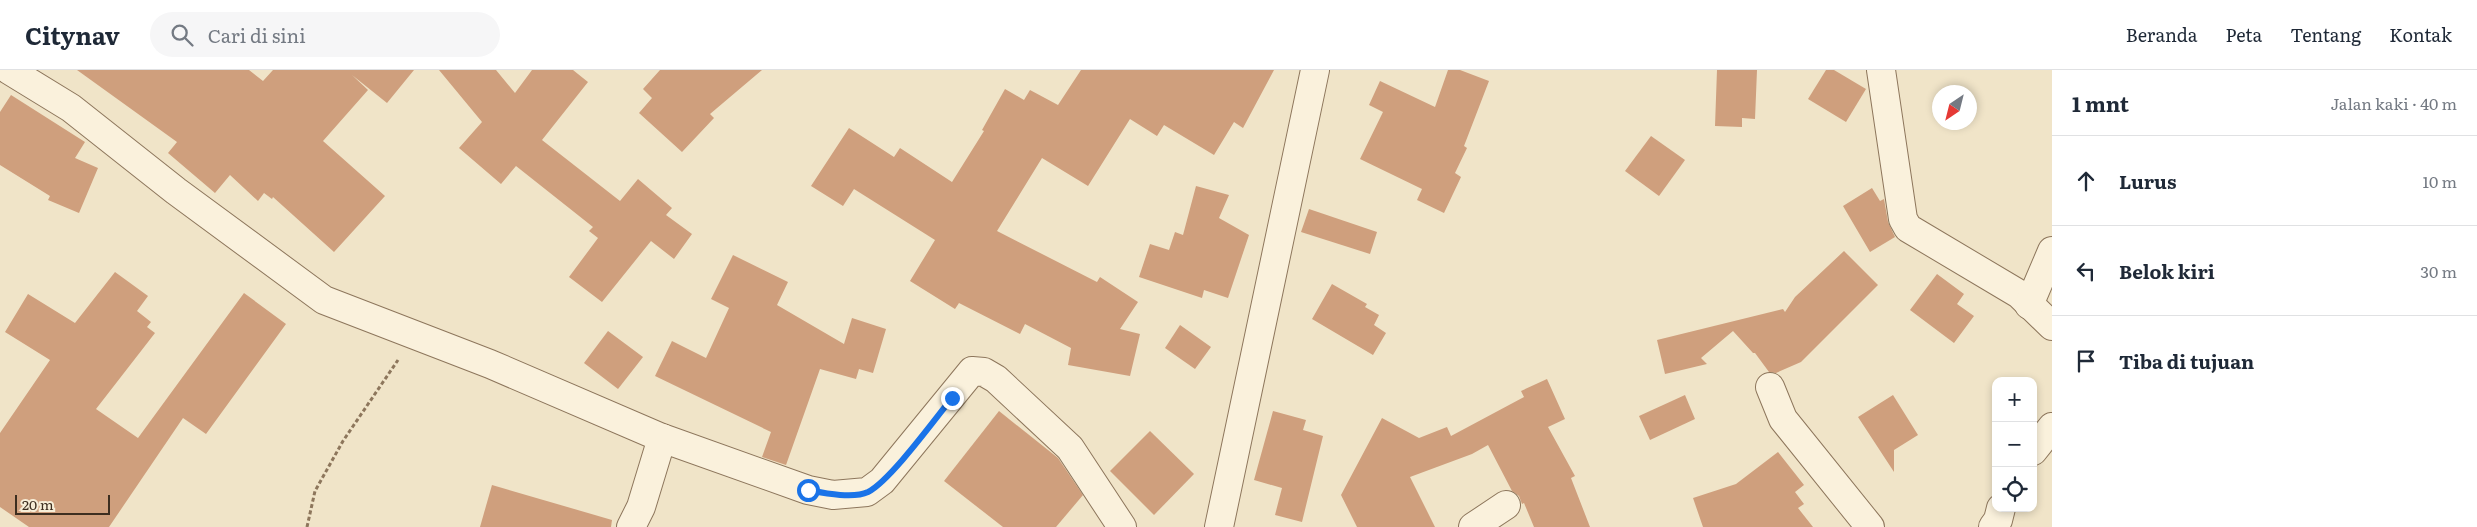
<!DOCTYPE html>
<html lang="id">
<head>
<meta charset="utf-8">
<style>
	:root { --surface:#fff; --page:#f6f6f7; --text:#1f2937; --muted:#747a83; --line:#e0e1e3 }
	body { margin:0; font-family:Literata,serif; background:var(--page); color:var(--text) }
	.controls { position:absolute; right:15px; bottom:15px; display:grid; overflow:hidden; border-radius:10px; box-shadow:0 2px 8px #0003 }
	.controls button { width:45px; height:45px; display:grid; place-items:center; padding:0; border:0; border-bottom:1px solid var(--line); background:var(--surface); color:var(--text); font:25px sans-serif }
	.compass { position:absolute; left:1932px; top:15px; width:45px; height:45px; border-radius:50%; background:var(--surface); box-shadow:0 2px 8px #0003; rotate:215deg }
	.scale { position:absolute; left:15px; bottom:12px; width:95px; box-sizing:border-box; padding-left:5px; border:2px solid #3d2e20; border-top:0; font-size:14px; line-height:18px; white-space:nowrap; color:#3d2e20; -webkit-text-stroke:4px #f7eed8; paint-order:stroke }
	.stop { position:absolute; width:15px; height:15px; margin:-11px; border:4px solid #1a73e8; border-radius:50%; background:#fff }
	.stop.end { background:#1a73e8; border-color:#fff; box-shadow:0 1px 5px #0008 }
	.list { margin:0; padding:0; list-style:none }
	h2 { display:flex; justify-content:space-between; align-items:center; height:65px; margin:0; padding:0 20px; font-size:21px }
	h2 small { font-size:16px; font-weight:400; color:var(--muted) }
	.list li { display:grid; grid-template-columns:32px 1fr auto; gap:15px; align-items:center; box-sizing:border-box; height:90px; padding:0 20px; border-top:1px solid var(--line) }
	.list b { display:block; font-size:19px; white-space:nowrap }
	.list em { font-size:16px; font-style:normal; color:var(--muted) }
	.icon { flex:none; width:28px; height:28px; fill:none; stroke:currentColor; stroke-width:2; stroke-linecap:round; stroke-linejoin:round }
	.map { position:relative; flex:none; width:2052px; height:457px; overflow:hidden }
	header { display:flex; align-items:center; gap:30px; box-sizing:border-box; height:70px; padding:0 25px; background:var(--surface); border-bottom:1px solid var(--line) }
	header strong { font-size:24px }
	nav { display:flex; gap:28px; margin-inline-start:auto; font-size:18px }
	.search { width:350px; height:45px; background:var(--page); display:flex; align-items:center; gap:12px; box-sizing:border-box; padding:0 18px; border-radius:28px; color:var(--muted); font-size:19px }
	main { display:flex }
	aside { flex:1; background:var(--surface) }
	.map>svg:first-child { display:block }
	.building { fill:#cf9f7d }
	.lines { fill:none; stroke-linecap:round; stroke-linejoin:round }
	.minor-casing { stroke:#8d765c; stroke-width:30 }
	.tertiary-casing { stroke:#8d765c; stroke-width:30 }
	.path { stroke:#8d765c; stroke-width:3; stroke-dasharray:4 2.5; stroke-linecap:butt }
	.minor { stroke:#faf1dc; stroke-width:28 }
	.tertiary { stroke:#faf1dc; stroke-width:28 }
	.route { stroke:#1a73e8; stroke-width:6 }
</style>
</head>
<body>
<header>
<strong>Citynav</strong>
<div class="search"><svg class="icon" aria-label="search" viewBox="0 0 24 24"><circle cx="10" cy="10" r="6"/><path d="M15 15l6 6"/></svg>Cari di sini</div>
<nav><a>Beranda</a><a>Peta</a><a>Tentang</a><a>Kontak</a></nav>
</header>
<main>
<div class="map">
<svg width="2052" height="457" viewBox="0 0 2052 457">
	<rect width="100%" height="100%" fill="#f0e4c8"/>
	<g class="building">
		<polygon points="77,0 249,0 263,11 273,0 414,0 387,33 352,5 368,20 323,71 385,126 334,182 273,127 272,129 264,123 258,131 230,105 215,123 168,83 177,72"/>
		<polygon points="439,0 496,0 515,23 532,0 573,0 588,12 542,70 620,131 638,109 672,138 666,145 692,164 674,189 651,171 602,232 569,207 598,168 589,161 593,157 516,96 501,114 459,78 482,52"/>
		<polygon points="660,0 762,0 710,44 714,48 682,82 639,43 652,28 643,19"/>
		<polygon points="1081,0 1274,0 1243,58 1234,52 1214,85 1164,55 1157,66 1130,49 1088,116 1042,88 997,161 1097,212 1100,207 1138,232 1120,259 1140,264 1130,306 1068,295 1071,278 1025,254 1020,264 959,233 955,239 910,211 935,170 854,119 843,136 811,116 849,58 894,87 900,78 952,112 984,61 982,60 1005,19 1024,30 1030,20 1058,35"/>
		<polygon points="1448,0 1460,0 1489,11 1464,76 1467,78 1455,103 1461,107 1444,143 1417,130 1422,119 1360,89 1383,42 1369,35 1380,11 1435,37"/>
		<polygon points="1717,0 1757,0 1755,49 1742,48 1742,57 1715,56"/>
		<polygon points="1826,0 1834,0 1866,19 1846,52 1808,29"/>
		<polygon points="11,25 85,72 75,88 98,98 79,143 48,130 50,126 0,95 0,42"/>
		<polygon points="1651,66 1685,90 1659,126 1625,101"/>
		<polygon points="1196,116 1229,125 1219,148 1249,165 1228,228 1204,220 1202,228 1139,207 1150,174 1169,180 1175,162 1183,165"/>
		<polygon points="1872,118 1880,131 1884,129 1888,152 1895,167 1870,182 1843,136"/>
		<polygon points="1309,139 1377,162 1370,184 1301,162"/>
		<polygon points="1844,181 1878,215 1801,292 1776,303 1769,302 1755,283 1753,283 1733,261 1701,288 1707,294 1665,304 1657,270 1783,239 1785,242 1795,227"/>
		<polygon points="733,185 788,212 777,235 844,274 852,248 886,259 873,303 859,299 856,309 820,299 786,395 762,387 771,362 655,306 672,271 706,288 729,238 711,229"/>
		<polygon points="115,202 148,226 137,241 151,252 147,257 155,263 96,339 138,368 244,223 286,254 206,364 183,348 109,457 29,457 0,437 0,363 50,290 5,262 28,224 75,253"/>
		<polygon points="1937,204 1964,224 1957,234 1974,246 1954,273 1910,240"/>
		<polygon points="1332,214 1367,234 1365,237 1379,245 1374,255 1386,263 1373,285 1312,249"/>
		<polygon points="1180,255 1211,277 1195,299 1165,278"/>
		<polygon points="608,261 643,287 618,319 584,293"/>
		<polygon points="1547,309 1565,349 1548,357 1575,406 1571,408 1590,457 1534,457 1524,433 1522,434 1519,426 1512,421 1488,375 1472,384 1410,407 1435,457 1357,457 1341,425 1382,348 1419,368 1447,357 1451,366 1524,327 1521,321"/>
		<polygon points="1685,325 1695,349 1650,370 1639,346"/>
		<polygon points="1893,325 1918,365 1894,380 1894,402 1858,347"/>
		<polygon points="999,341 1058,388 1083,425 1056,457 1003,457 944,411"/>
		<polygon points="1273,341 1306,350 1303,360 1323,366 1302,452 1275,445 1282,418 1254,410"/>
		<polygon points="1150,361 1194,404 1154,445 1110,401"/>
		<polygon points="1778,382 1804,415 1795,422 1804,434 1798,438 1813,457 1703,457 1693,428 1736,414"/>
		<polygon points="492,415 612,450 611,457 480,457"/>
	</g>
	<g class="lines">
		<defs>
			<g id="minor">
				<polyline points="9,0 71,38 176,121 324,230 490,294 662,368 808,420 833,425 867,422 882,411 972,301 984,302 996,309 1070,378 1122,457"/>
				<polyline points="1881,0 1903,149 1908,158 2019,224 2052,256"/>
				<polyline points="2029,235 2052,181"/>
				<polyline points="1770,317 1783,349 1870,457"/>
				<polyline points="2033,381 2052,357"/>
				<polyline points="631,457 641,437 662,368"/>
				<polyline points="1473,457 1506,435"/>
				<polyline points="1993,457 1998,450 2001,438"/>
			</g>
			<polyline id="tertiary" points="1219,457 1315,0"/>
		</defs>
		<use href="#minor" class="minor-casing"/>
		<use href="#tertiary" class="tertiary-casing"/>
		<polyline class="path" points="307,457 315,421 343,371 398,290"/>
		<use href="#minor" class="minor"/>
		<use href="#tertiary" class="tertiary"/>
	</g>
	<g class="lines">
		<path class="route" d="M808,420C824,423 853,429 868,422C890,411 935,349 952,328"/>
	</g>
</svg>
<div class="controls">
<button>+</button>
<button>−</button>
<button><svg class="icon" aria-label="locate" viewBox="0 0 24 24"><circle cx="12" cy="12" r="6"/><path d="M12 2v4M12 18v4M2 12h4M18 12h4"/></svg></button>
</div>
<svg class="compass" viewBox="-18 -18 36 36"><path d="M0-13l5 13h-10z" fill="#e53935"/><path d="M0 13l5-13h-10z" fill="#747a83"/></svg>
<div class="scale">20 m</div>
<div class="stop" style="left:808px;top:420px"></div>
<div class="stop end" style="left:952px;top:328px"></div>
</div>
<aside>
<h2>1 mnt<small>Jalan kaki · 40 m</small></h2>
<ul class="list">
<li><svg class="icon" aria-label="ahead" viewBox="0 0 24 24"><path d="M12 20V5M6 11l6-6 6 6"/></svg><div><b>Lurus</b></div><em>10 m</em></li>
<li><svg class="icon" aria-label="left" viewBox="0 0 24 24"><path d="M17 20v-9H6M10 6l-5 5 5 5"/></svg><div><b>Belok kiri</b></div><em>30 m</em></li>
<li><svg class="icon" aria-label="arrive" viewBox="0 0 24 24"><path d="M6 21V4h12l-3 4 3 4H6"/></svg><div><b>Tiba di tujuan</b></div></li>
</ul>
</aside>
</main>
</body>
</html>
